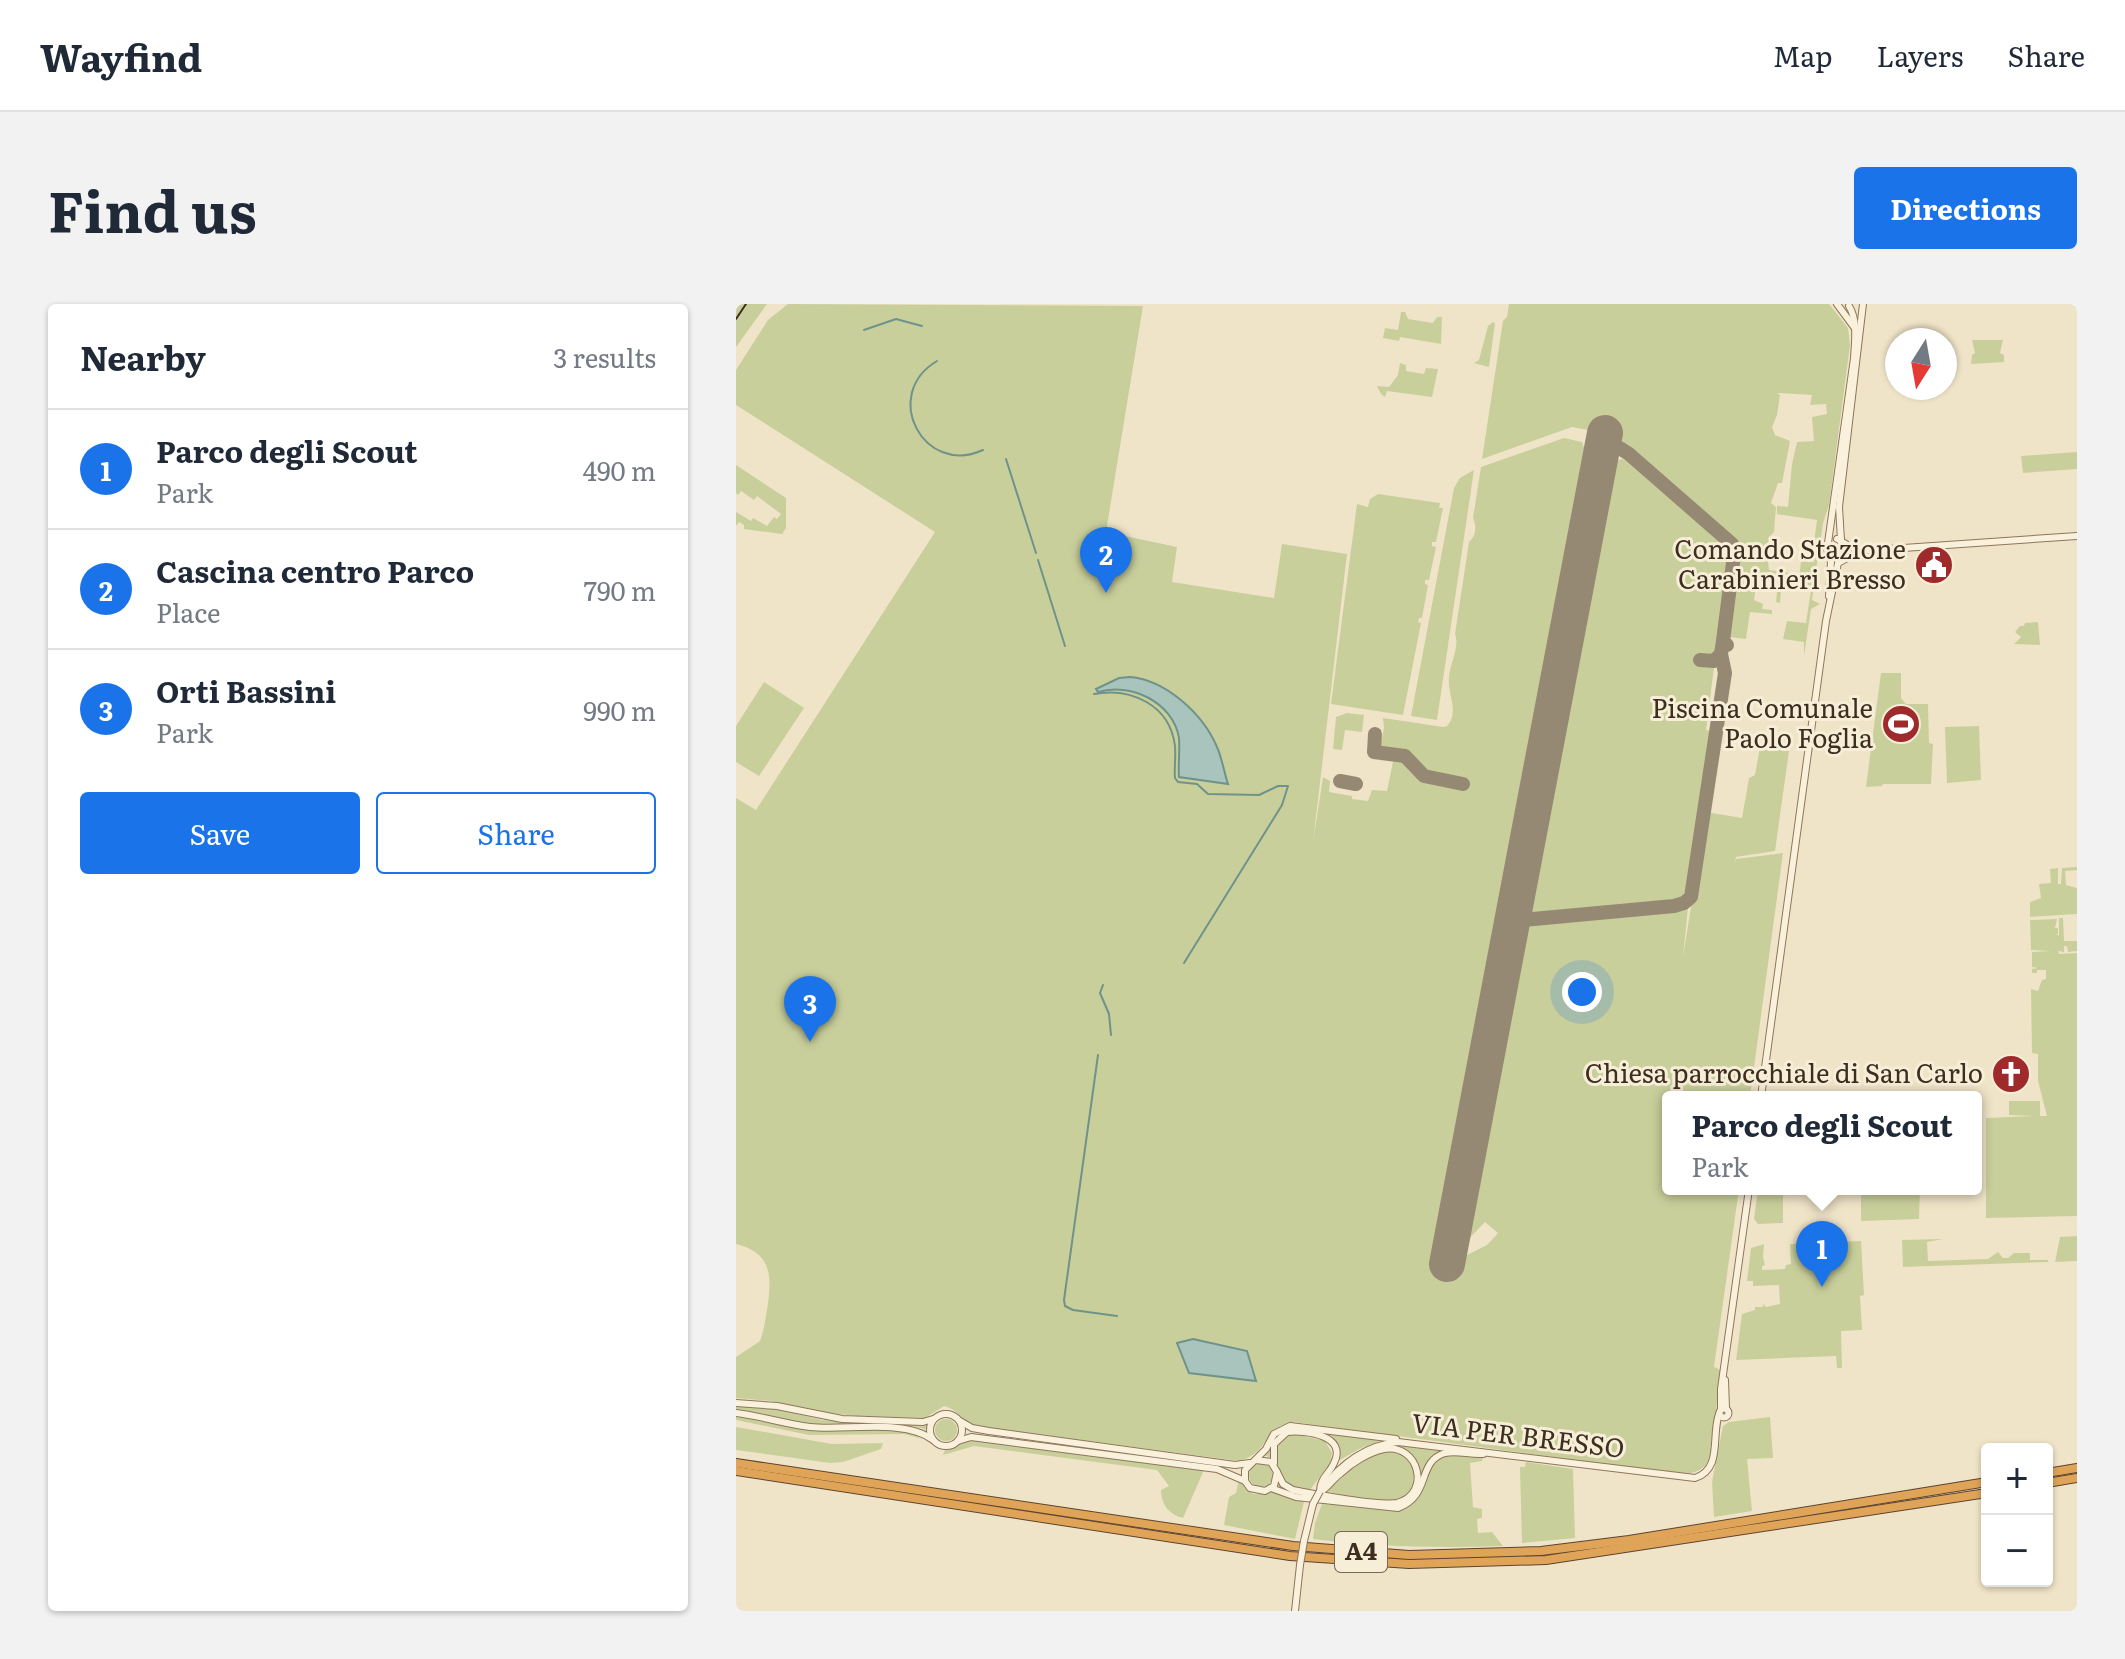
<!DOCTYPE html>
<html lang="en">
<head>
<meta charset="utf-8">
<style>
	:root { --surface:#fff; --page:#f2f2f3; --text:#1f2937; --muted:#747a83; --line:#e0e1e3; --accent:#1a73e8 }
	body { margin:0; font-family:Literata,serif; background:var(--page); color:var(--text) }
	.controls { position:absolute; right:24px; bottom:24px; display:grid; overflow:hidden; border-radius:8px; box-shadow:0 2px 6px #0004 }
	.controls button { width:72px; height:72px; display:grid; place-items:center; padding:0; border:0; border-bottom:2px solid var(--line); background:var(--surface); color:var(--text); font:40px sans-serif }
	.compass { position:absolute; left:1149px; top:24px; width:72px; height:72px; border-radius:50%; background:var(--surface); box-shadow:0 2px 6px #0004; rotate:191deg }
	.you { position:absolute; left:846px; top:688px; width:28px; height:28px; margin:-20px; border:6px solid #fff; border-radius:50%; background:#1a73e8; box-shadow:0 0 0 12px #1a73e833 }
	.badge { display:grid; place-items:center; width:52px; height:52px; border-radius:50%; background:var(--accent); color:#fff; font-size:26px; font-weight:700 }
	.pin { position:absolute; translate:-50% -66px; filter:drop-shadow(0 2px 4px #0008) }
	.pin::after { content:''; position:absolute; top:42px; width:28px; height:24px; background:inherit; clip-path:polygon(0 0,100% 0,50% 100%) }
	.popup { position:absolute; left:926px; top:787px; width:320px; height:104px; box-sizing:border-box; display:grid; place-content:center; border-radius:8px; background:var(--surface); filter:drop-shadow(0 2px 6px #0005); font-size:26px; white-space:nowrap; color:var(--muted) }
	.popup b { font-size:30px; color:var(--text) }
	.popup::after { content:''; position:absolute; left:50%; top:100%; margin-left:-16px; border:16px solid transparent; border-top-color:var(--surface) }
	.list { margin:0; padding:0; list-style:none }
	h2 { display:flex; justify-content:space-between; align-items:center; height:104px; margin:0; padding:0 32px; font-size:34px }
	h2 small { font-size:26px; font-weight:400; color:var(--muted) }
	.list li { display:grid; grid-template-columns:52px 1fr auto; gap:24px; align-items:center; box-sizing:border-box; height:120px; padding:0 32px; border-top:2px solid var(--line) }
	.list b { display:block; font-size:30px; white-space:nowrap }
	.list p { margin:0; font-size:26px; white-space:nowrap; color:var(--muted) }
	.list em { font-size:26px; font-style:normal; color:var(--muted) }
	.actions { display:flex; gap:16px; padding:24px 32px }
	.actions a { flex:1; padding:18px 0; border:2px solid var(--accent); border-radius:8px; text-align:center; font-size:28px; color:var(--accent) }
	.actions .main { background:var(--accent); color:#fff }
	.map { position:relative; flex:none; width:1341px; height:1307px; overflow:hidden; border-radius:8px }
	header { display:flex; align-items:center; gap:48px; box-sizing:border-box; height:112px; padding:0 40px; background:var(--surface); border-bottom:2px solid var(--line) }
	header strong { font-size:38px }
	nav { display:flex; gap:44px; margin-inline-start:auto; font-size:28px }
	.intro { display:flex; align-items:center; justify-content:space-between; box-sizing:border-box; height:192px; padding:0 48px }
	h1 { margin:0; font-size:56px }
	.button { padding:20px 36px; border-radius:8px; background:var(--accent); color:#fff; font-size:28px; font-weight:700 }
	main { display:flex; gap:48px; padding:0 48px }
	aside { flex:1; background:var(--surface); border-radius:8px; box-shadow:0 2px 6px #0004 }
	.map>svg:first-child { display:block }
	.green { fill:#c9cf9b }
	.water { fill:#a9c4bc; stroke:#6f938a; stroke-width:2 }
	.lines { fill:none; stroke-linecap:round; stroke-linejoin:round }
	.stream { stroke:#6f938a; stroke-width:2 }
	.taxiway { stroke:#968974; stroke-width:14 }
	.runway { stroke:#968974; stroke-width:36 }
	.minor-casing { stroke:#8d765c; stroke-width:8 }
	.highway-casing { stroke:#5b4430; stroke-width:10 }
	.minor { stroke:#faf1dc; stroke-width:6 }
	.highway { stroke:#e0a458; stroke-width:8 }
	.tram { stroke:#3d2e20; stroke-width:2 }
	.minor-bridge-casing { stroke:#8d765c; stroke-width:8; stroke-linecap:butt }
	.minor-bridge { stroke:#faf1dc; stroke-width:6 }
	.labels { text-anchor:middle; stroke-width:6; stroke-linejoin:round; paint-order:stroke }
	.shield { fill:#f7eed8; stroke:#756857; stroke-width:2 }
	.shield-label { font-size:24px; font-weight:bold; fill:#3d2e20 }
	.poi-label { font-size:26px; fill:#3d2e20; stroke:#f7eed8; text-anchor:end }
	.street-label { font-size:26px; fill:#3d2e20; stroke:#f7eed8 }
</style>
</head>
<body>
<header>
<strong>Wayfind</strong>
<nav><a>Map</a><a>Layers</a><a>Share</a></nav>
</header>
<div class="intro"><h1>Find us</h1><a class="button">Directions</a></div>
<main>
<aside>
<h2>Nearby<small>3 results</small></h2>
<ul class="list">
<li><span class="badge">1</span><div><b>Parco degli Scout</b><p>Park</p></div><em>490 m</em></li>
<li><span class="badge">2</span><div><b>Cascina centro Parco</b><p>Place</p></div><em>790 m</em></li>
<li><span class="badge">3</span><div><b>Orti Bassini</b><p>Park</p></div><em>990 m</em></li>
</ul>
<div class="actions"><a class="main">Save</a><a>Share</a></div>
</aside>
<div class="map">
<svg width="1341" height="1307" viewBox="0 0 1341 1307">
	<rect width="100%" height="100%" fill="#f0e4c8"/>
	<g class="green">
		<polygon points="0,0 31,0 0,43"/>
		<path d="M52,0L407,2L370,228L441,243L436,278L538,294L546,240L611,250L577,538L587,473L594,477L593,488L616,492V495L632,497L636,486L651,487L659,448L644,445L648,424L647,414L707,423L711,422C724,407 711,391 713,373C714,359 724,343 719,330L733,238C740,232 741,223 737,214L745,163L828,134L846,138L852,155L700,958L723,963L725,954L751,941L762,929L749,918L728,940L788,620L952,604L947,653L970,508L1006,514L1013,474L1019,471L1024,443L1053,447L1039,547L1000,553L998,559L1000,555L1047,549L1014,793H932V885H1003L978,1063L985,1066L974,1155C966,1167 960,1169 945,1170L558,1118C527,1122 534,1149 503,1157L240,1122C226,1118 222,1105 208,1102L189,1114L122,1112L83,1108L35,1097L0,1094V1053L24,1037C28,1027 29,1016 31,1006C36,974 37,949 0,940V494L20,506L199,228L0,101V66L32,16Z"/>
		<polygon points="773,0 1093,0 1112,24 1114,41 1093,201 1087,219 1084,241 1078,238 1081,216 1041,210 1041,202 1052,203 1056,160 1061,138 1078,137 1076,113 1091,110 1090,100 1074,101 1076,91 1041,89 1044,91 1041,111 1036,123 1039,131 1054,137 1046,179 1042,179 1035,199 1040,203 1038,228 1032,234 1033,241 1029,248 1031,249 1033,266 1056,269 1054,281 1045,286 1044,299 1040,298 1042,280 1021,275 1018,296 1027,300 1026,305 1036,306 1036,310 1014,308 1010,335 993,333 1004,249 1002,239 879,131 836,123 746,155 767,17 771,13"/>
		<polygon points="665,8 669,8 672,15 697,19 701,13 706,13 705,40 664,33 663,37 647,34 649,24 662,26"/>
		<polygon points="757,18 759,19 753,63 738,59 743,56 752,22"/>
		<polygon points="1236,36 1267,36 1264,49 1268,51 1268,58 1235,60 1236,51 1239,49"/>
		<polygon points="664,59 670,61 670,67 688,70 690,64 702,65 696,93 651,87 649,93 645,90 641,82 653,83 662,71"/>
		<polygon points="1341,148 1341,165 1287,169 1285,152"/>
		<path d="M886,155L894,158L986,237L993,247L970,426L976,427L952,592C936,606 842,609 816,612L815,609L790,611L875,163L879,157Z"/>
		<polygon points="0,161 50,194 50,224 46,230 8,225 8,221 3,218 0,222 0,208 15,217 17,214 31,222 38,213 41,215 45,210 21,192 18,196 5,187 2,191 0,189"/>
		<polygon points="738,166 701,416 675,412 718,184 724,174"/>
		<polygon points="642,190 704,199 703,204 707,204 700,238 696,238 696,242 700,243 693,276 689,276 689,280 692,281 686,314 683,314 682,318 685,319 667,411 595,400 621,200 632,203 634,195"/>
		<polygon points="1080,246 1083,246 1076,296 1084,300 1075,305 1068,352 1068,338 1047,335 1051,317 1070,319 1075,286 1062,284 1065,257 1078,258"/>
		<polygon points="1302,318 1304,341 1278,340 1285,333 1279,328 1284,322 1288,322 1289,319"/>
		<polygon points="1145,369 1165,369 1165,394 1170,400 1192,400 1193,439 1197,440 1195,480 1147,480 1146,482 1130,483"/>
		<polygon points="28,378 68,404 23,472 0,458 0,422"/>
		<polygon points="611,409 628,411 626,428 609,426 606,446 597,445 600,413"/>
		<polygon points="1243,422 1245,476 1211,479 1209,423"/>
		<polygon points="1341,563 1341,566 1329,567 1330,581 1341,584 1341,610 1294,613 1294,598 1305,594 1303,580 1315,579 1314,565 1322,564 1322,580 1325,580 1326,564"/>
		<polygon points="1323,614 1327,614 1328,637 1341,637 1341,647 1332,648 1331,642 1328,642 1328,648 1322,647 1323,650 1341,649 1341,912 1250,914 1250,814 1298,812 1273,811 1273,797 1304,797 1304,812 1311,812 1302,777 1302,750 1296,749 1295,685 1302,687 1306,676 1310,675 1310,666 1301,666 1301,669 1296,669 1296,665 1302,664 1296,663 1296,648 1315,647 1295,646 1294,616 1321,615 1319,624 1322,624 1322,630 1319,631 1323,631"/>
		<polygon points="1022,885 1047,885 1047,919 1022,920 1018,915"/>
		<polygon points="1125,885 1184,885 1183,915 1125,917"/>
		<polygon points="1341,932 1341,957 1319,958 1324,933"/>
		<polygon points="1207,935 1191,938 1192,957 1252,955 1262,948 1267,954 1272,954 1278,949 1294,949 1294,956 1312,956 1312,958 1167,963 1166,936"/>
		<polygon points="1125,937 1128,991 1124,992 1126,1026 1105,1027 1106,1064 1101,1064 1100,1052 1000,1056 1006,1010 1019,1006 1019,1003 1027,1003 1027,1000 1030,1003 1044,1000 1043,981 1017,982 1017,977 1011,977 1015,944 1028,940 1027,953 1029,961 1026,962 1026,966 1049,965 1050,961 1055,960 1054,940"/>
		<path d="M0,1102L36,1104L86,1116L192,1121L191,1126C160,1115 124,1124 92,1122C61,1120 31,1111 0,1105Z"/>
		<polygon points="0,1111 84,1127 152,1126 184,1130 183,1134 168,1130 73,1131 0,1116"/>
		<polygon points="1034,1113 1037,1154 1011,1155 1016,1207 978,1213 976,1178 987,1122 993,1118"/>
		<circle cx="210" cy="1126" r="11"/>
		<polygon points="0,1123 96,1140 147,1139 145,1145 107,1158 94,1159 0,1146"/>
		<path d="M551,1124H570L649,1135L625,1144L602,1157L604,1148L597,1133C574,1120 535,1119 535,1154L528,1151L540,1131Z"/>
		<path d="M560,1130L589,1137L596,1149L594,1159L574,1186C567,1185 560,1186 554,1182C540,1174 536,1149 543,1137L552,1131Z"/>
		<path d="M235,1136L455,1164L468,1166L447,1214C433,1211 425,1200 425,1186L433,1182L421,1166L238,1142L207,1151L209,1146Z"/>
		<path d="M664,1141L712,1147C674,1161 697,1201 651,1203L559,1191L540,1184L543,1178L552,1186L560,1189L654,1202C693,1195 691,1163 664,1141Z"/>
		<path d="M658,1147C670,1153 681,1159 679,1174C674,1213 615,1191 592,1188C608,1166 630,1148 658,1147Z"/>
		<path d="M724,1150L747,1153L746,1157L734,1159L737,1203L746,1205V1214L741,1215L742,1229L756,1228L767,1242C703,1244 640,1243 577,1235L579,1219L586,1200L664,1206C701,1189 679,1153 724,1150Z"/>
		<polygon points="790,1158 837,1165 839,1234 786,1239 784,1163 789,1163"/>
		<circle cx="525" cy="1171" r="12"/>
		<polygon points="503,1175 517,1190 540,1188 568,1198 559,1235 488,1221 493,1193 500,1189"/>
	</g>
	<g class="water">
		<path d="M394,373C430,376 467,410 481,443C486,454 488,468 492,480L443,473C442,461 444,447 443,434C437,398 394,378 362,388L360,385L383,374Z"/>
		<polygon points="457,1035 511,1047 520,1077 453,1069 441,1039"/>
	</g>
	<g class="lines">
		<g class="stream">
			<polyline points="128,26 160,15 186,22"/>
			<path d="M201,57C144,91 188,173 247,146"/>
			<polyline points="270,155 300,249"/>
			<polyline points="302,256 329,342"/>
			<path d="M358,390C395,383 434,401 439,442C440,453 438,464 439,474L442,478L461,480L472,490L523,491L542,482H552L546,501L448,659"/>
			<polyline points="367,681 364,689 373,710 375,731"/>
			<polyline points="362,751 328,996 329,1002 337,1006 381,1012"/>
		</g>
		<g class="taxiway">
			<polyline points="867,139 882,143 893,150 996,240 998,251 987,337 991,341"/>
			<polyline points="964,356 978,357 985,350"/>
			<polyline points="639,430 638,448 669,452 688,472 727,480"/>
			<polyline points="604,477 620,480"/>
			<polyline points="776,617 938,602 948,599 955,593 989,369 985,350 987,337"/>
		</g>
		<polyline class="runway" points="711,960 869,129"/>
		<defs>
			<g id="minor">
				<polyline points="1101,0 1118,23"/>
				<polyline points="1101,235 1110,240 1112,246 1110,252"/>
				<polyline points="1105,236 1103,203 1127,0"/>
				<path d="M1093,292L1095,257L1091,246L1118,54C1119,36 1122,17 1113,2"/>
				<polyline points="1025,793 1090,317 1102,259 1124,247 1341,232"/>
				<polyline points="989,1076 990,1104"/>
				<polyline points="0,1099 41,1102 106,1115 187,1118 197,1115"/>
				<circle cx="988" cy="1109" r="4.5"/>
				<polyline points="985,1105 985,1085 1013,885"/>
				<path d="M0,1109C25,1112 49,1120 74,1123C109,1127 169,1114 197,1136"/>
				<circle cx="210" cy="1126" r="16"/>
				<polyline points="224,1117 236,1124 253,1127 499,1161 514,1159"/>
				<polyline points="222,1137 235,1133 481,1165 509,1177"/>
				<polyline points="520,1156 535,1158 541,1168 538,1182 529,1187 514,1184 509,1177 509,1166 530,1145 538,1130 554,1122 660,1135"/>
				<path d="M538,1159V1140L551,1128C569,1126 612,1131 598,1159C594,1169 584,1174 584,1187"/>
				<path d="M541,1168L547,1180L557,1186C576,1190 645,1202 661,1199C696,1190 683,1139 648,1145C633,1148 616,1159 605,1169C598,1174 594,1181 587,1186"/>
				<path d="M535,1184L560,1193L662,1204C696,1191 680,1158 709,1149C721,1146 734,1151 747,1150"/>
				<path d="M584,1187C604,1161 629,1141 662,1138L959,1174C987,1165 975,1131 983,1110"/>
				<polyline points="568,1237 577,1200"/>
				<polyline points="559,1307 564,1261"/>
			</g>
			<g id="highway">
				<polyline points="0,1159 557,1242 673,1251 805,1247 893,1236 1251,1178"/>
				<polyline points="0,1167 554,1252 673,1260 810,1256 1251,1189"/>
				<polyline points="1311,1169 1341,1164"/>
				<polyline points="1311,1179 1341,1174"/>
			</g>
		</defs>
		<use href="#minor" class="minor-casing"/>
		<use href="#highway" class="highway-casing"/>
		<use href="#minor" class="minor"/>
		<use href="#highway" class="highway"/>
		<polyline class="tram" points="0,15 10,0"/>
		<defs>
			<g id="minor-bridge">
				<polyline points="577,1200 584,1187"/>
				<polyline points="564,1261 568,1237"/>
			</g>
		</defs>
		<use href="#minor-bridge" class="minor-bridge-casing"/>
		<use href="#minor-bridge" class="minor-bridge"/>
	</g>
	<defs>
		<symbol id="civic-disc" viewBox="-11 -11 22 22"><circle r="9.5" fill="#9e2a2b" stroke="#f7eed8"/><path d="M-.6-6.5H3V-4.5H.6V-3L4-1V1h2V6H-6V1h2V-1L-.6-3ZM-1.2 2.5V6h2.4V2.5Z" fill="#fff"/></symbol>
		<symbol id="stadium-disc" viewBox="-11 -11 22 22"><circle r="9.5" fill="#9e2a2b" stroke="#f7eed8"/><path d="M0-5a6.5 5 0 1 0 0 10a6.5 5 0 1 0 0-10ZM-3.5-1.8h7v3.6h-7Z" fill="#fff"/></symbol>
		<symbol id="church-disc" viewBox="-11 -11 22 22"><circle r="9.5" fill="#9e2a2b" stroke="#f7eed8"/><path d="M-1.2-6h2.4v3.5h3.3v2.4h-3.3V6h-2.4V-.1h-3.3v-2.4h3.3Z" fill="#fff"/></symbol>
	</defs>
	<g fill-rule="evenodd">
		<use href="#civic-disc" x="1176" y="239" width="44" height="44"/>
		<use href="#stadium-disc" x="1143" y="398" width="44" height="44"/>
		<use href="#church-disc" x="1253" y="748" width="44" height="44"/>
	</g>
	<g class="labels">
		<rect class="shield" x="599" y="1228" width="52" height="40" rx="6"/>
		<g class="shield-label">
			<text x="625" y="1256">A4</text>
		</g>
		<g class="poi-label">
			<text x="1170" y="255">Comando Stazione<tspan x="1170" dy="30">Carabinieri Bresso</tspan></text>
			<text x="1137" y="414">Piscina Comunale<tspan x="1137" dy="30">Paolo Foglia</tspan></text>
			<text x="1247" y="779">Chiesa parrocchiale di San Carlo</text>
		</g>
		<g class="street-label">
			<text transform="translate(782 1132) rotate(7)" y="9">VIA PER BRESSO</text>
		</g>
	</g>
</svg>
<div class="controls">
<button>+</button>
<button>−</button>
</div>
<svg class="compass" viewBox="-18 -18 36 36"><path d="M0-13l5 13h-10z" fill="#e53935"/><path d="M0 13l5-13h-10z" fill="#747a83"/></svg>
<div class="you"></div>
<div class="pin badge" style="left:1086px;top:983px">1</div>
<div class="popup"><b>Parco degli Scout</b>Park</div>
<div class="pin badge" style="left:370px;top:289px">2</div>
<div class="pin badge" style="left:74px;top:738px">3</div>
</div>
</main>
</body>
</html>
